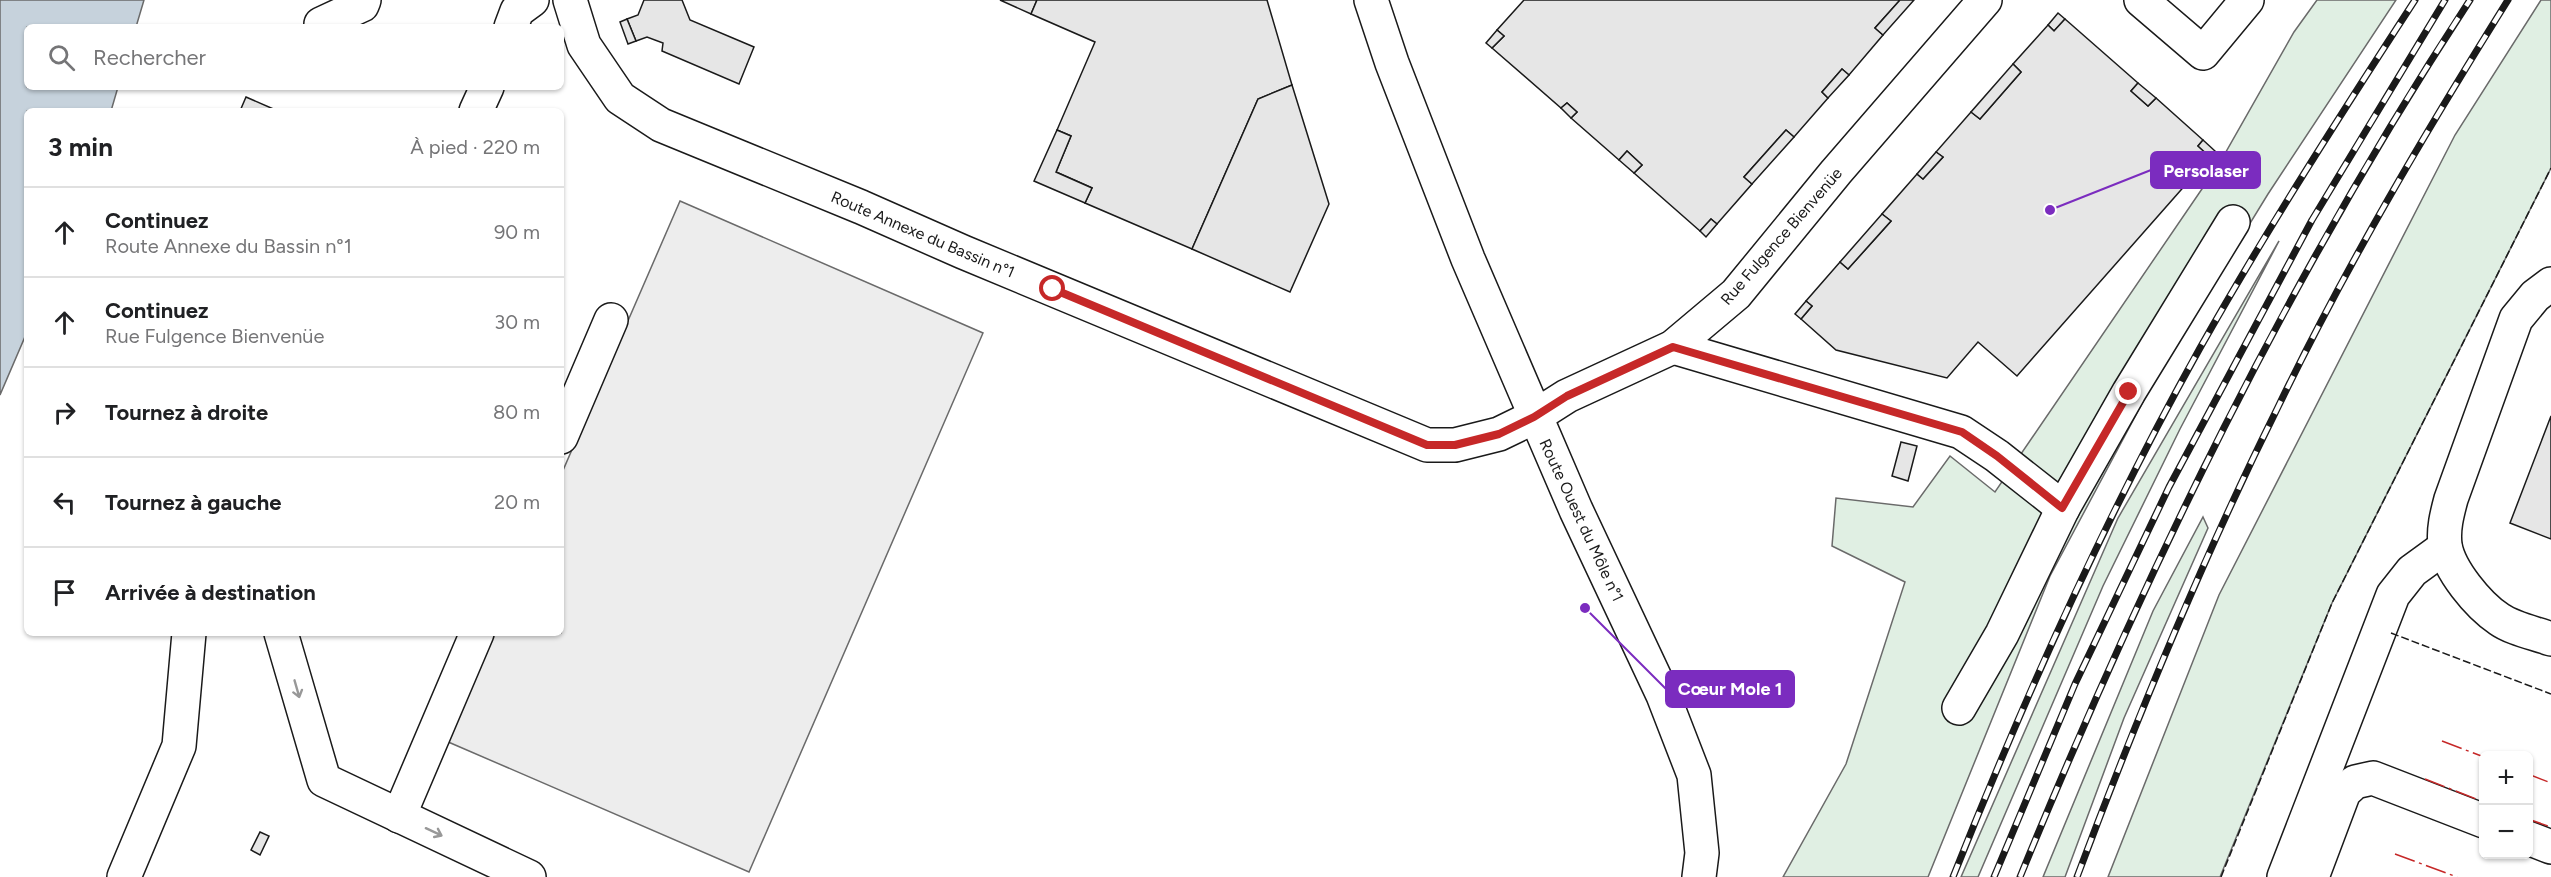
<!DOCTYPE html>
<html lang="fr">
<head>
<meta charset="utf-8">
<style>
	:root { --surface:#fff; --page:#f2f2f2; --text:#202124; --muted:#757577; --line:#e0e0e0 }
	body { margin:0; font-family:Figtree,sans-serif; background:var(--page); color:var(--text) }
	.controls { position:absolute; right:18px; bottom:18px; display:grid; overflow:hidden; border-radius:9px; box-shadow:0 2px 4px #0004 }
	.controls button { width:54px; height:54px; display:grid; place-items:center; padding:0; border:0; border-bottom:2px solid var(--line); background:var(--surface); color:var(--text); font:30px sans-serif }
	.stop { position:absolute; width:18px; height:18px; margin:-14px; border:4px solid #c62828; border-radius:50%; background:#fff }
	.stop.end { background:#c62828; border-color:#fff; box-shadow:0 2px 6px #0008 }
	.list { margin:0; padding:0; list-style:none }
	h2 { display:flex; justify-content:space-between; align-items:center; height:78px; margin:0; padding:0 24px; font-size:26px }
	h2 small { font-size:20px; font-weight:400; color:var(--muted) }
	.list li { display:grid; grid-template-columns:39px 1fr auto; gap:18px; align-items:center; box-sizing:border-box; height:90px; padding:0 24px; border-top:2px solid var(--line) }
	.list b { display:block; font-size:22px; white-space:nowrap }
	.list p { margin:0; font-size:20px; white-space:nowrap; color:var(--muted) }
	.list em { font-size:20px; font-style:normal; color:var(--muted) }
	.icon { flex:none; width:33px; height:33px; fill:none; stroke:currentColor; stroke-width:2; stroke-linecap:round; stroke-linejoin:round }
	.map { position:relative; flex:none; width:2551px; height:877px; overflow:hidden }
	.search { position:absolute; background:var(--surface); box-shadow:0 2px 4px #0004; left:24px; top:24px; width:540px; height:66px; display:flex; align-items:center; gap:15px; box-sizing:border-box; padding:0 21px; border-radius:9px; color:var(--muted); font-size:22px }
	.panel { position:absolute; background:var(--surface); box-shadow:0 2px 4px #0004; left:24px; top:108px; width:540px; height:528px; border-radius:9px }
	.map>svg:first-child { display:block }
	.green { fill:#e0efe3; stroke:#6a6a6a; stroke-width:1.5 }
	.parking { fill:#ededed; stroke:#6a6a6a; stroke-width:1.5 }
	.water { fill:#c6d2dc; stroke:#6a6a6a; stroke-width:1.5 }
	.building { fill:#e6e6e6; stroke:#1a1a1a; stroke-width:1.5 }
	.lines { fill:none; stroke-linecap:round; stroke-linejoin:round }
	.minor-casing { stroke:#1a1a1a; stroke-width:36 }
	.minor { stroke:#fff; stroke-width:33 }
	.rail-casing { stroke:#1a1a1a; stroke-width:7 }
	.rail { stroke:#fff; stroke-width:4.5; stroke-dasharray:14; stroke-linecap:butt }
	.fence { stroke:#1a1a1a; stroke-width:1.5; stroke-dasharray:8 3; stroke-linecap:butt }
	.power { stroke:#c62828; stroke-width:1.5; stroke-dasharray:21 4.5 3 4.5; stroke-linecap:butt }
	.oneway { stroke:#989898 }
	.route { stroke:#c62828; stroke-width:8 }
	.labels { text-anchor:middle; stroke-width:4.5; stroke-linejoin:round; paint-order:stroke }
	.street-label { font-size:16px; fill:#1a1a1a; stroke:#fff }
	.leader { fill:none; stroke:#7b2cbf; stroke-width:2 }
	.callout-dot { fill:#7b2cbf; stroke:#fff; stroke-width:2 }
	.callout { fill:#7b2cbf; stroke:#7b2cbf; stroke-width:2 }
	.callout-label { font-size:18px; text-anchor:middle; font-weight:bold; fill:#fff }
</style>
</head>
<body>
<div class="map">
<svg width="2551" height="877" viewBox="0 0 2551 877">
	<rect width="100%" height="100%" fill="#fff"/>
	<g class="green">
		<polygon points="2317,0 2396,0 2268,194 2160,370 2050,576 1928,877 1783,877 1846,764 1905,582 1832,546 1836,498 1913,507 1950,456 1995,492 2219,164 2294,32"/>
		<polygon points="2541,0 2551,0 2551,168 2332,603 2220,877 2108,877 2219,595 2455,135"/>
		<polygon points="2279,241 2180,429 2103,586 1978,877 1961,877 2118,518"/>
		<polygon points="2203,517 2208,528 2124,718 2065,877 2043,877 2153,611"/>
	</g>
	<polygon class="parking" points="680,201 983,333 749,872 446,741 492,633 561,633 561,475"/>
	<polygon class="water" points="0,0 144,0 136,27 27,27 27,87 118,87 111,111 27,111 27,332 0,395"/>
	<g class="building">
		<polygon points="644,0 682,0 690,20 754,47 739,84 662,51 663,43 647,37 636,41 627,19 638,15"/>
		<polygon points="1000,0 1037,0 1031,14"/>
		<polygon points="1037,0 1267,0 1292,85 1258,99 1192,249 1085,203 1092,188 1056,172 1071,136 1057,130 1095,42 1031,14"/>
		<polygon points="1524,0 1900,0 1875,28 1883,35 1849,75 1842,69 1822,92 1828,98 1794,137 1786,130 1744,177 1752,184 1717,224 1711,219 1700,231 1634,173 1642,165 1627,151 1619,160 1571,118 1577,112 1567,103 1561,108 1492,48 1504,36 1497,30"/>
		<polygon points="1900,0 1914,0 1883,35 1875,28"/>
		<polygon points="2058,13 2065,19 2054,31 2048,25"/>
		<polygon points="627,19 636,41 628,44 620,22"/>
		<polygon points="2065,19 2138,83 2131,91 2148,106 2156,98 2203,140 2198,146 2210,157 2017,376 1978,342 1947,378 1836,350 1801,319 1812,306 1806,301 1840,262 1848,269 1891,221 1882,214 1917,174 1923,179 1943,157 1936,152 1971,112 1980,119 2021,72 2013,64 2048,25 2054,31"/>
		<polygon points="1497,30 1504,36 1492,48 1486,43"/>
		<polygon points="2013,64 2021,72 1980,119 1971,112"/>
		<polygon points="1842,69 1849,75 1828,98 1822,92"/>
		<polygon points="2138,83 2156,98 2148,106 2131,91"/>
		<polygon points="1292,85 1329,204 1290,292 1192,249 1258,99"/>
		<polygon points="246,97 278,111 240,111"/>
		<polygon points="1567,103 1577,112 1571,118 1561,108"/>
		<polygon points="1057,130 1071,136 1056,172 1092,188 1085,203 1034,181"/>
		<polygon points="1786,130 1794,137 1752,184 1744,177"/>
		<polygon points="2203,140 2215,151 2210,157 2198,146"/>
		<polygon points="1627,151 1642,165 1634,173 1619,160"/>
		<polygon points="1936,152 1943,157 1923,179 1917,174"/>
		<polygon points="1882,214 1891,221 1848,269 1840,262"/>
		<polygon points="1711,219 1717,224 1706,237 1700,231"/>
		<polygon points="1806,301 1812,306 1801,319 1795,314"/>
		<polygon points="2551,416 2551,539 2510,523"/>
		<polygon points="1901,442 1917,446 1908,481 1892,476"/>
		<polygon points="260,832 269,836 260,855 251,850"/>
	</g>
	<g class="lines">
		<defs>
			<g id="minor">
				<polyline points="570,0 584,45 620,98 661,125 861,207 963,252 1427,445 1455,445 1499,434 1534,417 1567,396 1673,347 1736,294 1836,172 1985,0"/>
				<polyline points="1371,0 1392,63 1468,259 1576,510 1663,695 1694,775 1702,853 1699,877"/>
				<polyline points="2141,0 2203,53 2247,0"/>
				<polyline points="321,24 362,5 364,0"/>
				<polyline points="511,27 517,11 532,0"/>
				<polyline points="476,111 487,87"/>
				<path d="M2551,284L2535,296L2516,319L2451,499C2447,514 2443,529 2445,545C2449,570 2478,605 2499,619C2513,629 2535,633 2551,639"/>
				<polyline points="1673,347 1961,432 1997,456 2063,508 2129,392 2233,222"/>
				<polyline points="561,437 611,320"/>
				<polyline points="281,633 324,780 529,877"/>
				<polyline points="1959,708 2002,634 2063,508"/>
				<polyline points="399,816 477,633"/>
				<polyline points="2528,838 2551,847"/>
				<polyline points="124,877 179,746 189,633"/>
				<polyline points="2284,877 2393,595 2412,571 2445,547"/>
				<polyline points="2312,877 2344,792 2355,782 2373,778 2484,821"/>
			</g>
		</defs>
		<use href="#minor" class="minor-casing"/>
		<use href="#minor" class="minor"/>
		<defs>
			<g id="rail">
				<path d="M1953,877C2025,696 2105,518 2200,348C2267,229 2341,114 2415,0"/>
				<polyline points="1994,877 2075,684 2169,487 2312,220 2445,0"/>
				<path d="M2020,877C2145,572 2289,276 2470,0"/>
				<path d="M2077,877C2137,717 2202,560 2278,407C2346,266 2425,133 2508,0"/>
			</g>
		</defs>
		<use href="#rail" class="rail-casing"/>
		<use href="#rail" class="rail"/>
		<g class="fence">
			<polyline points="2391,633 2551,694"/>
			<polyline points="2221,877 2332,603 2551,168"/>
		</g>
		<g class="power">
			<polyline points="2442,741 2484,757"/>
			<polyline points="2528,774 2551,783"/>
			<polyline points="2425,779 2484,802"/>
			<polyline points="2528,819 2551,827"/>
			<polyline points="2395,854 2457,877"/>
		</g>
	</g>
	<defs><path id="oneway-shaft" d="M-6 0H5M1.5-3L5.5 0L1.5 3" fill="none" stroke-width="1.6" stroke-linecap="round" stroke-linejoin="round" transform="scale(1.5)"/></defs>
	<g class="oneway">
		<use href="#oneway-shaft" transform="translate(297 689) rotate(74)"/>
		<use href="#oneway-shaft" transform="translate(434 832) rotate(25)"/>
	</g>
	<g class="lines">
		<polyline class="route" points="1053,289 1427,445 1455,445 1499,434 1534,417 1567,396 1673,347 1962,432 1997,456 2062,508 2129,392"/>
	</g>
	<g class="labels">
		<g class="street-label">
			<text transform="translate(923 234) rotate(23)" y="6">Route Annexe du Bassin n°1</text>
			<text transform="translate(1781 236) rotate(-49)" y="6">Rue Fulgence Bienvenüe</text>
			<text transform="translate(1582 520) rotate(65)" y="6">Route Ouest du Môle n°1</text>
		</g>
	</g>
	<path class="leader" d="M2050 210L2151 170M1585 608L1666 689"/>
	<g class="callout-dot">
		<circle cx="2050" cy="210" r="6"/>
		<circle cx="1585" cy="608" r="6"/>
	</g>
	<g class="callout">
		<rect x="2151" y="152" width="109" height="36" rx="6"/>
		<rect x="1666" y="671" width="128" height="36" rx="6"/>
	</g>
	<g class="callout-label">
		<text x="2206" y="177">Persolaser</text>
		<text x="1730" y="695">Cœur Mole 1</text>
	</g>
</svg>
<div class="controls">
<button>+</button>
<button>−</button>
</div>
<div class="stop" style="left:1053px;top:289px"></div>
<div class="stop end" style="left:2129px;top:392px"></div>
<div class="search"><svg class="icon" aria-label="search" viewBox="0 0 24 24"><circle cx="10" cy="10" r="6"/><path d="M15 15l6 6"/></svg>Rechercher</div>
<section class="panel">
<h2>3 min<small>À pied · 220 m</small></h2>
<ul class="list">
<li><svg class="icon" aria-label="ahead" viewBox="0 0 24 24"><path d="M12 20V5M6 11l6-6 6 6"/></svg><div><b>Continuez</b><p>Route Annexe du Bassin n°1</p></div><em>90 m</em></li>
<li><svg class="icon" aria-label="ahead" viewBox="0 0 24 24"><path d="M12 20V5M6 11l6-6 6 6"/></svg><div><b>Continuez</b><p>Rue Fulgence Bienvenüe</p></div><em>30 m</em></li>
<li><svg class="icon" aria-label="right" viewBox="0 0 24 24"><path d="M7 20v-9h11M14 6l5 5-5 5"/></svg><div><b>Tournez à droite</b></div><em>80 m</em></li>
<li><svg class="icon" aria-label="left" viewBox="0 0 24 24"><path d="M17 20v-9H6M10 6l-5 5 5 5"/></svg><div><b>Tournez à gauche</b></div><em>20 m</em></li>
<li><svg class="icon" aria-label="arrive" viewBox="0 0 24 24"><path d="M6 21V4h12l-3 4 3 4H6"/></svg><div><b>Arrivée à destination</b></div></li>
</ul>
</section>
</div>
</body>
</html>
